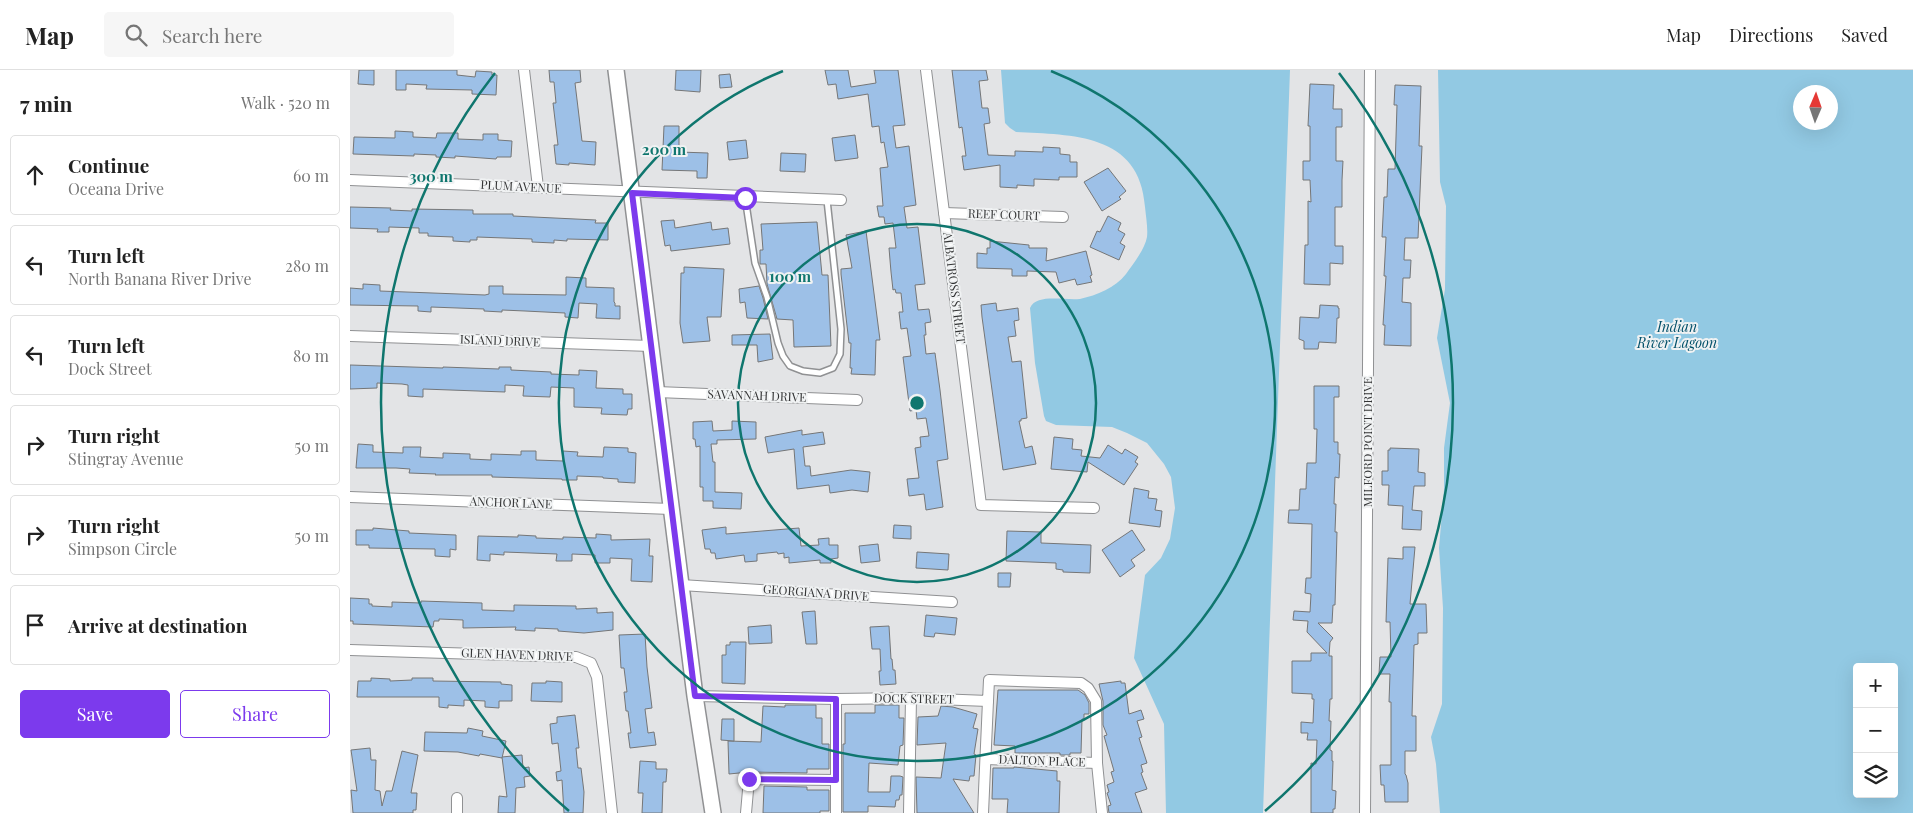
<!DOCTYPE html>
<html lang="en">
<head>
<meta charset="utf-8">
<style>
	:root { --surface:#fff; --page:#f6f6f6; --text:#222; --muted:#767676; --line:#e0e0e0; --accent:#7c3aed }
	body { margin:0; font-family:"Playfair Display",serif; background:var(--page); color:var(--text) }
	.controls { position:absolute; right:15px; bottom:15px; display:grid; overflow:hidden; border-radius:5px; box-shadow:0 5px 20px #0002 }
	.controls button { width:45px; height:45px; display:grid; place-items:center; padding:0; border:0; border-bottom:1px solid var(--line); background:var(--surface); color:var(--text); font:25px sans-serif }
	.compass { position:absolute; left:1443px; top:15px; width:45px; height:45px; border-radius:50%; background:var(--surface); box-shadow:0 5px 20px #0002; rotate:2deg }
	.stop { position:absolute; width:15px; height:15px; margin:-11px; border:4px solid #7c3aed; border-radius:50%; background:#fff }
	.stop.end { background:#7c3aed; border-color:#fff; box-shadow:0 1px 5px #0008 }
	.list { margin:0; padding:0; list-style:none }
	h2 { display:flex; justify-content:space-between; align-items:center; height:65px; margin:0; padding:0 20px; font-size:21px }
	h2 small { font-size:16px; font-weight:400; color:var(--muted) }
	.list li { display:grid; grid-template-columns:32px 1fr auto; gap:15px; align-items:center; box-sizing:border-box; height:80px; margin:0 10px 10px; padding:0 10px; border:1px solid var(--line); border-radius:5px }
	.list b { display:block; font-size:19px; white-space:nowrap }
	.list p { margin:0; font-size:16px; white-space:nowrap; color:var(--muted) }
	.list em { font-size:16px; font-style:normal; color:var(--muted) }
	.actions { display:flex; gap:10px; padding:15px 20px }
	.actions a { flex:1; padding:11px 0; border:1px solid var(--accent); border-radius:5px; text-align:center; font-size:18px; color:var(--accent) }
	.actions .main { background:var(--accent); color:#fff }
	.icon { flex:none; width:28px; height:28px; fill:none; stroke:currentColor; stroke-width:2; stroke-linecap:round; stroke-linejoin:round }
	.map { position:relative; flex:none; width:1563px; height:743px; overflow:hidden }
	header { display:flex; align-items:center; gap:30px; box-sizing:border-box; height:70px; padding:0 25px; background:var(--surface); border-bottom:1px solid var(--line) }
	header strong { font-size:24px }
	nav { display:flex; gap:28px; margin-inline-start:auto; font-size:18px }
	.search { width:350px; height:45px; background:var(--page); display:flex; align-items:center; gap:12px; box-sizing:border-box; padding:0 18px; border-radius:5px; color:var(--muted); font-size:19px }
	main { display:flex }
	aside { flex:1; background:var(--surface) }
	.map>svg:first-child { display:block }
	.water { fill:#92c9e3; fill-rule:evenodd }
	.building { fill:#9dc0e7; stroke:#757677 }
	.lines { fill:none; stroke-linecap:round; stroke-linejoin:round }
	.lane-casing { stroke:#909193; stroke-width:8 }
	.street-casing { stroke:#909193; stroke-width:12 }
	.secondary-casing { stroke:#909193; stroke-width:18 }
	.lane { stroke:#fff; stroke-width:5 }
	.street { stroke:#fff; stroke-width:10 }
	.secondary { stroke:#fff; stroke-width:15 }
	.route { stroke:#7c3aed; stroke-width:6 }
	.ring { fill:none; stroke:#0f766e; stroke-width:2.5 }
	.labels { text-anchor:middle; stroke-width:4; stroke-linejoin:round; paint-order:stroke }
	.street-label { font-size:12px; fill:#333435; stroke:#f0f2f3 }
	.water-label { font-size:14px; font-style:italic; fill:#02506a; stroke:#f0f2f3 }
	.centre { fill:#0f766e; stroke:#f0f2f3; stroke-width:2.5 }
	.ring-label { font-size:15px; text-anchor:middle; font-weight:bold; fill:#0f766e; stroke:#f0f2f3; stroke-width:4; stroke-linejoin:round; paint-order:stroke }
</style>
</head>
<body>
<header>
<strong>Map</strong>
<div class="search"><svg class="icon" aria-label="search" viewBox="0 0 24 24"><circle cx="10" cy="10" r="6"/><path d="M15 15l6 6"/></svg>Search here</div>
<nav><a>Map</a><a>Directions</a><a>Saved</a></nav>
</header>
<main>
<aside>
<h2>7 min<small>Walk · 520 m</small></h2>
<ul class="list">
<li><svg class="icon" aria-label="ahead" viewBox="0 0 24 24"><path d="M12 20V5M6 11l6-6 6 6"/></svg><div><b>Continue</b><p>Oceana Drive</p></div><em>60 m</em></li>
<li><svg class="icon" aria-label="left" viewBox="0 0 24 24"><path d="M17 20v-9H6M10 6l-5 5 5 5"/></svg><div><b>Turn left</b><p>North Banana River Drive</p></div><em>280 m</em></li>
<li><svg class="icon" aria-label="left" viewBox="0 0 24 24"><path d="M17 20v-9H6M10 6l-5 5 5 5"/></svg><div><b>Turn left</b><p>Dock Street</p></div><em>80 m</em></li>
<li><svg class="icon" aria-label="right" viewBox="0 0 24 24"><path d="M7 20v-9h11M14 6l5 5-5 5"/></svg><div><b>Turn right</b><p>Stingray Avenue</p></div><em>50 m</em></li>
<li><svg class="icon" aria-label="right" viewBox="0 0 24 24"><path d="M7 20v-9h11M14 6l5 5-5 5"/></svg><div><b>Turn right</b><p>Simpson Circle</p></div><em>50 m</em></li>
<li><svg class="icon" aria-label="arrive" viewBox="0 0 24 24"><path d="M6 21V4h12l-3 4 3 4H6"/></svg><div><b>Arrive at destination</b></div></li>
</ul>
<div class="actions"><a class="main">Save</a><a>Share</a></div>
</aside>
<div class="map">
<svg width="1563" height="743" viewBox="0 0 1563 743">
	<rect width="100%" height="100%" fill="#e3e4e6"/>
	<g class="water">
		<path d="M651,0H940L913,743H816L814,654L784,588L795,505L811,488L820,469L825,438L821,407L814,394L797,373L777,363L762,357L706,355L696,351L694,346L685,293L680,238C687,223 715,231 730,229C747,225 765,218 776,204C783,194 795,179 797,167C798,158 796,147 795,137C790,63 722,65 666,62L660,58L655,53Z"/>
		<path d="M1088,0H1563V743H1090L1086,694L1081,667L1092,634L1093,538L1089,478L1094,420V378L1100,333L1087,268L1095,219L1096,136L1090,112ZM1480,22V52H1450V22ZM1507,597H1544V724H1507Z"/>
	</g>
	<g class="building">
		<polygon points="9,0 24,0 24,15 8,14"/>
		<polygon points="46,0 107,0 107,5 125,7 126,1 142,2 142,5 147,5 146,25 122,24 122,20 76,19 77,15 56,14 56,20 46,20"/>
		<polygon points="199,0 230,0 231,12 225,13 232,71 246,72 245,95 219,93 219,95 206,94 204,75 208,75 203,33 206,33 204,12 200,12"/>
		<polygon points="326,0 351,0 350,22 325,20"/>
		<polygon points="475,0 498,0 501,17 526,13 524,0 548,0 555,55 543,56 546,78 559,76 566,135 554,137 557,158 568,157 575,214 565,215 568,240 579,239 581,252 575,253 576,265 574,265 576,284 585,283 590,320 598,389 587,391 593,437 576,440 574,424 559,426 557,409 569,408 565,378 571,377 570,367 579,366 576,348 567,349 566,340 560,341 553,287 561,286 557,258 551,259 549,242 553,242 551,223 546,223 545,219 543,220 541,202 539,178 546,178 543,153 535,154 534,147 529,147 527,136 533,136 530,98 538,97 534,72 531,73 529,56 522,57 518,24 488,29 486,14 478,15"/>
		<polygon points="602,0 636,0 638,10 629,11 632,38 638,38 640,53 634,54 638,85 665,86 665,81 693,82 693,77 710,78 710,84 720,85 720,92 727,92 727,107 709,107 709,110 684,109 684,116 667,115 667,118 650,117 650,95 614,100 612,86 616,86 612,57 609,58"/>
		<polygon points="380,4 382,17 370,18 369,5"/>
		<polygon points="960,14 984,15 983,39 992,39 992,57 986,57 986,91 993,91 992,110 992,137 985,137 985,176 993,176 993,194 980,193 980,215 954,214 955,175 958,175 958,131 961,132 960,110 953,110 953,91 960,91 960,56 958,56"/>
		<polygon points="1045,15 1071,16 1069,76 1072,76 1068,168 1055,168 1054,190 1061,190 1060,208 1053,208 1052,232 1061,233 1061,276 1034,275 1035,255 1033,255 1036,206 1034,206 1036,167 1032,167 1034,127 1037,127 1038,99 1045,99 1047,35 1044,35"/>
		<polygon points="314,56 329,56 329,82 358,83 357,108 347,108 347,101 312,100"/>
		<polygon points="45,61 63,62 63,67 86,68 87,63 108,63 108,69 133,70 133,64 148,64 148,70 162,71 161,87 147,87 146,89 105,86 105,88 86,87 86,85 64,84 64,86 3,84 4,67 45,68"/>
		<polygon points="505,65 508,88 485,91 482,68"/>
		<polygon points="396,70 398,88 379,90 377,72"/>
		<polygon points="431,83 456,84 455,102 430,101"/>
		<polygon points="758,98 776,121 769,127 771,129 752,141 734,112"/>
		<polygon points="0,137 41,138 40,140 62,141 62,139 123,140 123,144 163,144 163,146 246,150 245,153 258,153 258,170 217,169 217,171 204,170 204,173 182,172 182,169 127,167 127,170 120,170 120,172 103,171 103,167 78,166 78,163 69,163 69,158 39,157 39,162 27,162 28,159 0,158"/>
		<polygon points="758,146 771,153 768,160 775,164 770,173 775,176 769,190 740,177 747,161 750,162"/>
		<polygon points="324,150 325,158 361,152 362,160 378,158 380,174 321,181 320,175 315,176 311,151"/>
		<polygon points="467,152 472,205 478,205 481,276 444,277 443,250 427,249 417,214 416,194 410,194 410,180 413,180 411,154"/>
		<polygon points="516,161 530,270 526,270 525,305 501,304 502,298 500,298 501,273 499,273 491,204 491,199 502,198 496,165"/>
		<polygon points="640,171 679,175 679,178 697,178 696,191 736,181 742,205 740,206 742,212 727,215 725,209 709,213 706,202 677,201 677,206 662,206 662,199 627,198 627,183 637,184 637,178 640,178"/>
		<polygon points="334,197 374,199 371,247 357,247 360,271 333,273 330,253 331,203 334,203"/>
		<polygon points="216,207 236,208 236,217 264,218 264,232 265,233 265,236 270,236 270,249 246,248 247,234 229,233 228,248 215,247 215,243 175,241 152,240 152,242 134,241 134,239 81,237 81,242 68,241 68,236 0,235 0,218 13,219 13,214 30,215 30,221 135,225 139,224 139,216 153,216 153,224 216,225"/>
		<polygon points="409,216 413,228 418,249 397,248 395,232 390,233 389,219"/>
		<polygon points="646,233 647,241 668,238 669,250 664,251 666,266 658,267 662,292 671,291 677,348 671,349 671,351 669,351 675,378 682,376 686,394 653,400 632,247 631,235"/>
		<polygon points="970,235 988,236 988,238 989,238 989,248 987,248 986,273 969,272 968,279 954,279 954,271 949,269 950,247 969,248"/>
		<polygon points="420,264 423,289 408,292 407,275 382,275 382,265"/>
		<polygon points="0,295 93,298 93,297 149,299 149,297 161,297 161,300 201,302 201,304 229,305 229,300 247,301 246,318 273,319 273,324 282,324 282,339 278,339 277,345 251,344 252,338 224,337 224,318 201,317 200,327 173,326 174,316 155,315 155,322 73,319 73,327 58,326 58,315 52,314 27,313 27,318 0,319"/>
		<polygon points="964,316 989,316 989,327 984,327 984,372 988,372 988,384 990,384 989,408 985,407 984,434 986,434 985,462 987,462 985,535 983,535 982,553 968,553 983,568 980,572 979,586 982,586 982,629 980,629 979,651 981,651 980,680 982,681 982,691 983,691 982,720 986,721 985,739 983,739 983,743 961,743 961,693 966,694 967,670 957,670 958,663 951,663 951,652 963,653 964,629 962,629 962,624 942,623 942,591 961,591 961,583 977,583 957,562 958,551 943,550 944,541 960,542 961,524 955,523 956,508 961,508 962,454 938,453 939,440 949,440 950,419 956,419 957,393 966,393 967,359 964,359"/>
		<polygon points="362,351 363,361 382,360 382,351 406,352 406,369 367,370 367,374 361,374 363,392 365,392 365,422 392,423 391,439 363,438 363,431 353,431 353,417 350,417 350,376 346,377 345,369 343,369 343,352"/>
		<polygon points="452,360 452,365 473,362 475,374 453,377 455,396 460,396 461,406 501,400 520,402 518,422 502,420 480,423 479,415 447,419 444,379 418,383 415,367"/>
		<polygon points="704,367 723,369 722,379 732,380 731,386 750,388 758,375 772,384 775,379 788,387 785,392 788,394 774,415 738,392 737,402 701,399"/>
		<polygon points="8,374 23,375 23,382 53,383 53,377 71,377 70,387 93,388 93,383 120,384 120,389 141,390 141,384 171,385 171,381 186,381 186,390 213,391 213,381 228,382 227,386 253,387 254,377 278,378 278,382 286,383 285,413 268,412 268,409 253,408 253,407 227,406 227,410 212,410 212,409 142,407 142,405 85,405 86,404 59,403 60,399 46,398 6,398"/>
		<polygon points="1040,378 1069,379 1068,402 1075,403 1075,416 1064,416 1062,440 1072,441 1071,460 1052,459 1053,436 1038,435 1039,415 1032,415 1032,401 1038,401 1038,380 1040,380"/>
		<polygon points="784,418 799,421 798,428 807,429 805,440 812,441 810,457 779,453"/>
		<polygon points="544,455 561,456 561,469 543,468"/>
		<polygon points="376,457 376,464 449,458 451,476 469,475 468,469 479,468 479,475 488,475 488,488 481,489 481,493 470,493 470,490 439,493 439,487 434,488 434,483 428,484 427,482 407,484 407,491 395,492 394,485 366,489 365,483 361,483 360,479 355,479 352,460"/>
		<polygon points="23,458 59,461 59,463 106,465 106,480 100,479 100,487 85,486 85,479 19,478 19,475 6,475 6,460 23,460"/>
		<polygon points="782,460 795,480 781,490 785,496 770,507 752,480"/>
		<polygon points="657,461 691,462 691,473 741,475 740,503 713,502 713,500 706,499 706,493 656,491"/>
		<polygon points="246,464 261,465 261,470 300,469 299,486 303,486 302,512 281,511 282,489 260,488 260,493 245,493 245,485 222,484 222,491 206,491 207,484 154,482 154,485 140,484 140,491 127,490 128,466 168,467 168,465 186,466 186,468 213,469 213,467 246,468"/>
		<polygon points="528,474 530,491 511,493 509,476"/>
		<polygon points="1053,477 1065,477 1060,534 1076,534 1077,563 1068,563 1068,574 1064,575 1062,646 1066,646 1066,681 1055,681 1055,704 1056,705 1058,713 1058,732 1035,732 1034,715 1031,715 1030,695 1041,695 1041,632 1039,632 1040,604 1029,604 1030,587 1041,587 1040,552 1036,552 1038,488 1053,489"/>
		<polygon points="567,482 599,484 598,500 566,498"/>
		<polygon points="648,503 661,503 660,517 648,517"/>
		<polygon points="0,528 19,529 19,534 22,534 22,536 42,537 42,532 71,533 71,531 132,533 132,540 164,541 164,535 226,536 226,539 247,538 247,543 263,542 263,560 234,563 208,561 208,559 185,558 185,561 165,560 166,557 113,558 113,550 89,549 89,551 84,551 83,557 3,554 3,551 0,551"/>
		<polygon points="465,541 467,574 456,574 452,542"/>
		<polygon points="576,545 607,548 605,565 585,563 584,567 574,566"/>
		<polygon points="421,555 422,573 399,574 398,557"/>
		<polygon points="539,556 541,589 542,589 543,600 545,600 546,614 530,615 529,601 531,601 530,579 522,579 520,557"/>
		<polygon points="295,564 297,597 302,638 295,639 298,663 304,662 306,675 280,678 278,663 281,663 278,641 276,641 274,622 277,622 274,598 271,598 269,565"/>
		<polygon points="380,572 396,572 395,614 372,613 372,585 376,585 376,575 380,575"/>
		<polygon points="21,608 40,609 40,611 62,610 62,608 83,608 83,611 151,612 151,614 162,615 162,631 149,631 149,638 135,637 135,631 114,630 114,636 98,635 98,638 89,637 89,627 7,627 8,611 21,611"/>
		<polygon points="196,611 212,612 212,632 181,631 182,613 196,613"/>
		<polygon points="771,611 771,613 775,613 779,644 791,640 794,649 787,651 792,667 789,668 797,693 791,695 793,702 791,703 797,719 785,723 792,743 759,743 758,736 761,735 757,723 759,722 757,715 764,712 761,702 764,701 754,666 757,665 753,655 753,631 749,614"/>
		<polygon points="648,620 728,620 735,625 739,633 739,644 734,644 734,649 732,649 731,683 720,683 720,685 710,685 710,683 665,683 665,676 644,675"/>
		<polygon points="435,635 466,635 466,648 472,648 472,674 479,674 479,699 457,699 457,703 399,702 379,704 378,671 411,672 413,636 435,637"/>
		<polygon points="525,635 549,635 549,648 554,648 553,675 550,676 548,695 519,693 518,722 540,722 541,706 550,706 553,707 552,725 550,725 549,730 546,730 545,737 518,736 518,742 493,742 493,674 495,674 495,643 525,643"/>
		<polygon points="591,636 603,637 627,644 623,658 628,659 624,684 626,685 624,706 620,706 619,711 603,709 624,743 567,743 566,707 591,708 596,673 567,675 568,647 588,646"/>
		<polygon points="225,645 229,678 226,678 228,698 231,698 234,722 233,743 214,743 212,710 207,711 206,702 211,701 208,673 202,674 200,654 207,653 207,647"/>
		<polygon points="372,649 384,649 384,671 371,670"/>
		<polygon points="118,658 133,661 132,666 156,671 152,688 130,684 129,686 108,682 74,681 75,662 117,663"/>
		<polygon points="20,678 21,690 26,690 25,720 30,721 32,736 36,721 42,721 52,681 68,685 61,723 67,723 66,740 63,740 63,743 3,743 1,720 7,721 1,680"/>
		<polygon points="172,685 173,698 179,697 180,706 174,707 175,717 166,718 165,743 148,743 149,726 157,727 152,687"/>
		<polygon points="290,691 306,692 306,699 317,699 316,712 313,712 312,743 292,743 293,723 288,723"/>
		<polygon points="664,697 707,701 707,711 710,711 709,743 657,743 658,729 642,729 643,698 664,698"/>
		<polygon points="414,716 457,717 457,720 479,720 479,741 470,741 470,743 413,743"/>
	</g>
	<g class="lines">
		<defs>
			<polyline id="lane" points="395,127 405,193 417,227 428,273 433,286 440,296 453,301 470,303 483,298 490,284 491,259 477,130"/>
			<g id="street">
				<polyline points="174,0 188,117"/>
				<polyline points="576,0 631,435 744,438"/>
				<path d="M0,110C164,116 327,124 491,130"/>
				<polyline points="594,143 713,147"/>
				<polyline points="0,266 301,276"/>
				<polyline points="307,322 507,330"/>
				<polyline points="0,427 321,439"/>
				<polyline points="331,515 602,532"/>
				<polyline points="0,580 226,587 241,593 247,607 262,743"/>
				<polyline points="345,626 486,629 561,628 638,631 639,610 731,613 738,618 746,631 747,693 752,743"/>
				<polyline points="486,629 486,743"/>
				<polyline points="636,689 747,693"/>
				<polyline points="107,743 107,728"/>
				<polyline points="396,743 399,709 486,710"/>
				<polyline points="559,743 561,628"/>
				<polyline points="633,743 638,631"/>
				<polyline points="1015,743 1020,0"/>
			</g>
			<polyline id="secondary" points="266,0 345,626 363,743"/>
		</defs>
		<use href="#lane" class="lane-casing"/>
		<use href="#street" class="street-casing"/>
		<use href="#secondary" class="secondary-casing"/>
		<use href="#lane" class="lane"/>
		<use href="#street" class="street"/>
		<use href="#secondary" class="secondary"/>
	</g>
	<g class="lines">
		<polyline class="route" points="395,128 282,123 345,626 486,629 486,710 399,709"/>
	</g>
	<g class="ring">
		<circle cx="567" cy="333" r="179"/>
		<path d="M701 1A358 358 0 1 1 433 1"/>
		<path d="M219 741A536 536 0 0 1 145 3M989 3A536 536 0 0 1 915 741"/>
	</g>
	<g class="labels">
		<g class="street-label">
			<text transform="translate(171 117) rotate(3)" y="4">PLUM AVENUE</text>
			<text transform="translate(654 145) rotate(2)" y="4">REEF COURT</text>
			<text transform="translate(604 218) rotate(83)" y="4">ALBATROSS STREET</text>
			<text transform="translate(150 271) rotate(2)" y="4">ISLAND DRIVE</text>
			<text transform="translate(407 326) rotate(2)" y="4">SAVANNAH DRIVE</text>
			<text transform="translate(1018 372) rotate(-90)" y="4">MILFORD POINT DRIVE</text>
			<text transform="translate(161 433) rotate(2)" y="4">ANCHOR LANE</text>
			<text transform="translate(466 523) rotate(4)" y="4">GEORGIANA DRIVE</text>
			<text transform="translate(167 585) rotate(2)" y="4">GLEN HAVEN DRIVE</text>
			<text transform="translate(564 629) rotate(1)" y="4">DOCK STREET</text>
			<text transform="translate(692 691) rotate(2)" y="4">DALTON PLACE</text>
		</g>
		<g class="water-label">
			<text x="1327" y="262">Indian<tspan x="1327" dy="16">River Lagoon</tspan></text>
		</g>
	</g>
	<circle cx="567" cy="333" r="8" class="centre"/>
	<g class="ring-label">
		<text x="314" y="85">200 m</text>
		<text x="81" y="112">300 m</text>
		<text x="440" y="212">100 m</text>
	</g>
</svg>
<div class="controls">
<button>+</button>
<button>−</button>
<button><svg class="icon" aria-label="layers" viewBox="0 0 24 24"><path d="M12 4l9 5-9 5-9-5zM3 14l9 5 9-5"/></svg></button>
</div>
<svg class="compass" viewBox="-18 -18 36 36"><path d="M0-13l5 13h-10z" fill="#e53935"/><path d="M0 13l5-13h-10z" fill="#767676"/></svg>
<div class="stop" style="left:395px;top:128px"></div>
<div class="stop end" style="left:399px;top:709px"></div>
</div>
</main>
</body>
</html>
